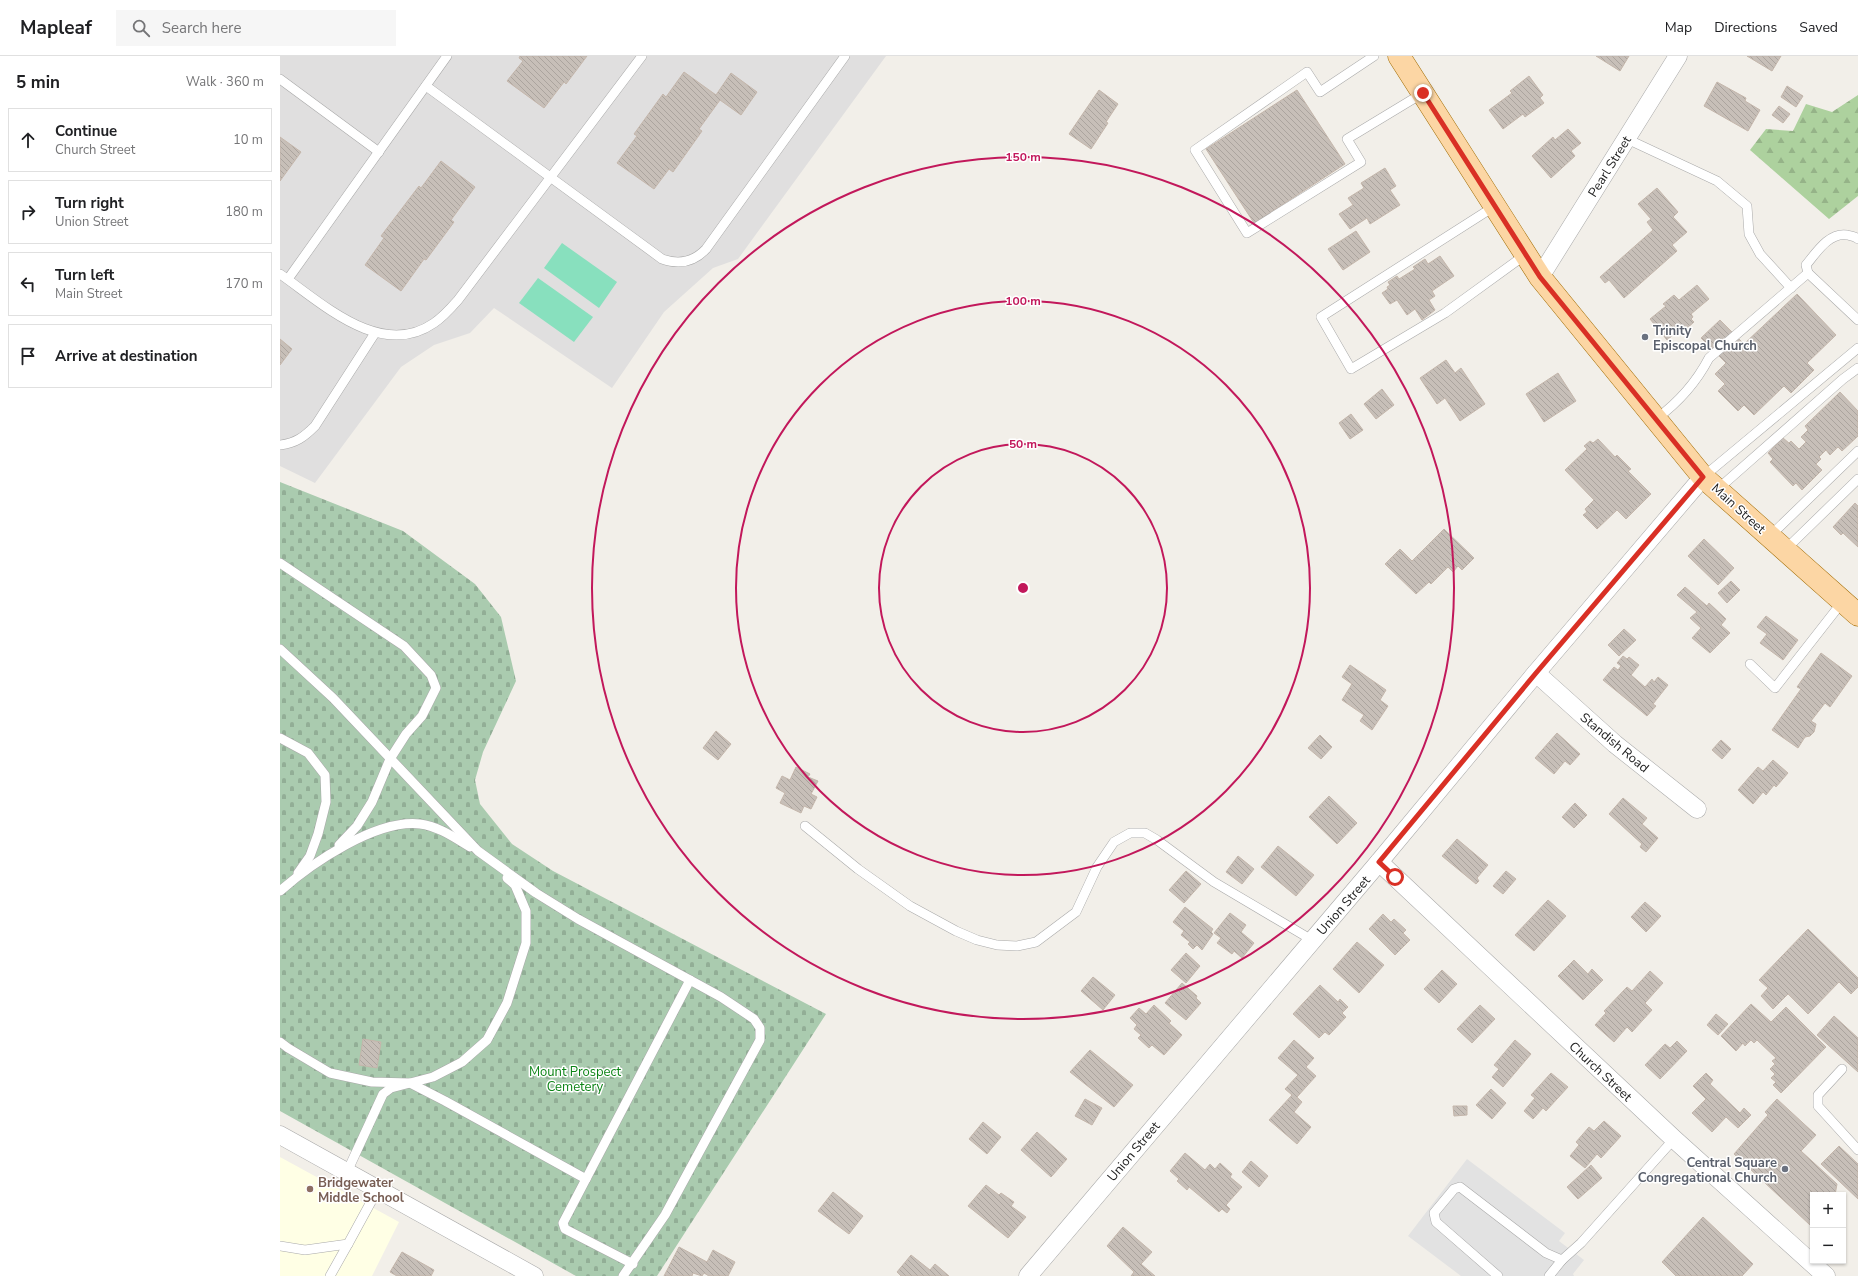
<!DOCTYPE html>
<html lang="en">
<head>
<meta charset="utf-8">
<style>
	:root { --surface:#fff; --page:#f6f6f6; --text:#202124; --muted:#757577; --line:#e0e0e0 }
	body { margin:0; font-family:"Nunito Sans",sans-serif; background:var(--page); color:var(--text) }
	.controls { position:absolute; right:12px; bottom:12px; display:grid; overflow:hidden; border-radius:0px; box-shadow:0 1px 3px #0004 }
	.controls button { width:36px; height:36px; display:grid; place-items:center; padding:0; border:0; border-bottom:1px solid var(--line); background:var(--surface); color:var(--text); font:20px sans-serif }
	.stop { position:absolute; width:12px; height:12px; margin:-9px; border:3px solid #d93025; border-radius:50%; background:#fff }
	.stop.end { background:#d93025; border-color:#fff; box-shadow:0 1px 4px #0008 }
	.list { margin:0; padding:0; list-style:none }
	h2 { display:flex; justify-content:space-between; align-items:center; height:52px; margin:0; padding:0 16px; font-size:17px }
	h2 small { font-size:13px; font-weight:400; color:var(--muted) }
	.list li { display:grid; grid-template-columns:26px 1fr auto; gap:12px; align-items:center; box-sizing:border-box; height:64px; margin:0 8px 8px; padding:0 8px; border:1px solid var(--line); border-radius:0px }
	.list b { display:block; font-size:15px; white-space:nowrap }
	.list p { margin:0; font-size:13px; white-space:nowrap; color:var(--muted) }
	.list em { font-size:13px; font-style:normal; color:var(--muted) }
	.icon { flex:none; width:22px; height:22px; fill:none; stroke:currentColor; stroke-width:2; stroke-linecap:round; stroke-linejoin:round }
	.map { position:relative; flex:none; width:1578px; height:1220px; overflow:hidden }
	header { display:flex; align-items:center; gap:24px; box-sizing:border-box; height:56px; padding:0 20px; background:var(--surface); border-bottom:1px solid var(--line) }
	header strong { font-size:19px }
	nav { display:flex; gap:22px; margin-inline-start:auto; font-size:14px }
	.search { width:280px; height:36px; background:var(--page); display:flex; align-items:center; gap:10px; box-sizing:border-box; padding:0 14px; border-radius:0px; color:var(--muted); font-size:15px }
	main { display:flex }
	aside { flex:1; background:var(--surface) }
	.map>svg:first-child { display:block }
	.residential { fill:#e0dfdf }
	.education { fill:#ffffe5 }
	.forest { fill:url(#forest-firs) }
	.cemetery { fill:url(#cemetery-stones) }
	.pitch { fill:#88e0be }
	.parking { fill:#e2e2e2 }
	.building { fill:url(#building-back-hatch); stroke:#c4b6ab }
	.lines { fill:none; stroke-linecap:round; stroke-linejoin:round }
	.lane-casing { stroke:#a9a9a9; stroke-width:10 }
	.street-casing { stroke:#a9a9a9; stroke-width:19 }
	.primary-casing { stroke:#a06b00; stroke-width:23 }
	.lane { stroke:#fff; stroke-width:9 }
	.street { stroke:#fff; stroke-width:18 }
	.primary { stroke:#fcd6a4; stroke-width:22 }
	.route { stroke:#d93025; stroke-width:5 }
	.ring { fill:none; stroke:#c2185b; stroke-width:2 }
	.worship-dot { fill:#6b7280; stroke:#fff; stroke-width:1.5 }
	.education-dot { fill:#8d6e63; stroke:#fff; stroke-width:1.5 }
	.labels { text-anchor:middle; stroke-width:3; stroke-linejoin:round; paint-order:stroke }
	.street-label { font-size:13px; fill:#222; stroke:#fff }
	.worship-label { font-size:13px; font-weight:bold; fill:#5b616d; stroke:#fff; text-anchor:start }
	.park-label { font-size:13px; fill:#0c8416; stroke:#fff }
	.education-label { font-size:13px; font-weight:bold; fill:#785e54; stroke:#fff; text-anchor:start }
	.centre { fill:#c2185b; stroke:#fff; stroke-width:2 }
	.ring-label { font-size:12px; text-anchor:middle; font-weight:bold; fill:#c2185b; stroke:#fff; stroke-width:3; stroke-linejoin:round; paint-order:stroke }
</style>
</head>
<body>
<header>
<strong>Mapleaf</strong>
<div class="search"><svg class="icon" aria-label="search" viewBox="0 0 24 24"><circle cx="10" cy="10" r="6"/><path d="M15 15l6 6"/></svg>Search here</div>
<nav><a>Map</a><a>Directions</a><a>Saved</a></nav>
</header>
<main>
<aside>
<h2>5 min<small>Walk · 360 m</small></h2>
<ul class="list">
<li><svg class="icon" aria-label="ahead" viewBox="0 0 24 24"><path d="M12 20V5M6 11l6-6 6 6"/></svg><div><b>Continue</b><p>Church Street</p></div><em>10 m</em></li>
<li><svg class="icon" aria-label="right" viewBox="0 0 24 24"><path d="M7 20v-9h11M14 6l5 5-5 5"/></svg><div><b>Turn right</b><p>Union Street</p></div><em>180 m</em></li>
<li><svg class="icon" aria-label="left" viewBox="0 0 24 24"><path d="M17 20v-9H6M10 6l-5 5 5 5"/></svg><div><b>Turn left</b><p>Main Street</p></div><em>170 m</em></li>
<li><svg class="icon" aria-label="arrive" viewBox="0 0 24 24"><path d="M6 21V4h12l-3 4 3 4H6"/></svg><div><b>Arrive at destination</b></div></li>
</ul>
</aside>
<div class="map">
<svg width="1578" height="1220" viewBox="0 0 1578 1220">
	<defs>
		<pattern id="forest-firs" width="22" height="20" patternUnits="userSpaceOnUse"><rect width="22" height="20" fill="#add19e"/><path d="M5 1l3.5 6h-7zM16 11l3.5 6h-7z" fill="#95b388"/></pattern>
		<pattern id="cemetery-stones" width="16" height="16" patternUnits="userSpaceOnUse"><rect width="16" height="16" fill="#aacbaf"/><path d="M2 7V4a2 2 0 0 1 4 0v3zM10 15v-3a2 2 0 0 1 4 0v3z" fill="#92ae96"/></pattern>
		<pattern id="building-back-hatch" width="6" height="6" patternUnits="userSpaceOnUse"><rect width="6" height="6" fill="#c7bfb8"/><path d="M-1 5l2 2M0 0l6 6M5-1l2 2" fill="none" stroke="#aba49e"/></pattern>
	</defs>
	<rect width="100%" height="100%" fill="#f2efe9"/>
	<polygon class="residential" points="0,0 606,0 458,203 433,212 384,256 332,332 214,252 190,277 154,289 121,311 35,427 0,410"/>
	<polygon class="education" points="0,1101 119,1166 92,1220 0,1220"/>
	<polygon class="forest" points="1578,39 1578,140 1549,163 1470,94 1486,73 1513,75 1526,48 1552,56"/>
	<polygon class="cemetery" points="0,426 123,475 195,528 221,561 236,625 203,696 195,724 200,748 232,788 273,815 546,958 377,1220 296,1220 0,1055"/>
	<g class="pitch">
		<polygon points="282,187 337,226 319,252 264,212"/>
		<polygon points="258,222 313,261 294,286 239,247"/>
	</g>
	<polygon class="parking" points="1187,1103 1285,1177 1279,1185 1304,1204 1293,1218 1294,1220 1181,1220 1128,1180"/>
	<g class="building">
		<polygon points="240,0 307,0 286,28 284,26 264,52 227,25 243,5 239,2"/>
		<polygon points="1316,0 1349,0 1340,15"/>
		<polygon points="1467,0 1501,0 1492,15"/>
		<polygon points="404,16 436,39 451,17 477,36 461,59 440,44 419,73 422,75 393,116 389,113 374,133 337,107 357,80 354,78 383,38 386,41"/>
		<polygon points="1249,20 1263,39 1260,42 1264,47 1245,61 1243,58 1223,73 1209,54 1232,37 1230,35"/>
		<polygon points="1437,26 1466,42 1465,45 1480,54 1468,75 1424,50"/>
		<polygon points="1507,30 1523,40 1516,51 1501,41"/>
		<polygon points="819,34 838,48 826,66 828,67 811,93 789,78"/>
		<polygon points="1017,34 1065,108 974,167 926,93"/>
		<polygon points="1499,50 1510,58 1503,67 1492,59"/>
		<polygon points="1288,73 1301,87 1291,95 1295,100 1271,122 1252,100 1273,81 1275,84"/>
		<polygon points="0,81 21,96 0,125"/>
		<polygon points="161,105 195,131 171,164 174,166 146,204 144,203 121,235 85,209 104,182 101,180 139,130 141,132"/>
		<polygon points="1105,112 1116,130 1110,134 1120,149 1090,168 1087,162 1070,173 1059,158 1073,149 1068,142 1084,132 1081,127"/>
		<polygon points="1377,132 1398,156 1393,161 1407,176 1392,189 1397,195 1344,242 1329,224 1325,227 1320,221 1373,174 1367,166 1371,163 1358,148"/>
		<polygon points="1076,175 1090,196 1063,214 1048,193"/>
		<polygon points="1160,200 1174,220 1152,235 1155,240 1149,244 1155,254 1142,264 1135,253 1127,259 1117,244 1110,248 1102,237 1108,233 1107,231 1110,229 1108,226 1117,220 1119,223 1135,213 1133,211 1145,203 1148,208"/>
		<polygon points="1417,229 1429,243 1411,258 1413,261 1411,263 1414,266 1406,273 1404,270 1387,284 1370,263 1386,250 1383,248 1394,239 1399,244"/>
		<polygon points="1517,238 1556,279 1527,307 1534,314 1511,337 1504,330 1474,359 1464,349 1458,355 1438,335 1445,328 1435,318 1446,307 1421,282 1440,264 1464,288"/>
		<polygon points="0,283 12,293 0,309"/>
		<polygon points="1166,304 1175,317 1181,312 1205,348 1180,365 1165,342 1157,348 1140,322"/>
		<polygon points="1278,317 1296,345 1264,366 1246,338"/>
		<polygon points="1102,333 1114,349 1096,363 1084,348"/>
		<polygon points="1560,336 1578,355 1578,380 1562,395 1558,391 1550,399 1546,394 1539,401 1541,403 1536,408 1542,414 1522,434 1516,427 1513,430 1490,406 1493,403 1488,397 1503,382 1509,387 1511,385 1519,393 1526,386 1521,381 1528,374 1525,370"/>
		<polygon points="1071,358 1083,374 1070,383 1059,367"/>
		<polygon points="1318,383 1335,401 1337,399 1351,413 1348,415 1371,438 1346,463 1337,454 1317,473 1303,459 1307,456 1305,453 1314,444 1285,414 1307,393 1304,390 1310,385 1313,387"/>
		<polygon points="1575,447 1578,450 1578,491 1563,477 1561,479 1553,471"/>
		<polygon points="1164,473 1194,502 1182,514 1178,510 1173,516 1168,511 1151,528 1149,526 1136,538 1105,508 1120,493 1132,505"/>
		<polygon points="1424,483 1454,512 1438,529 1408,500"/>
		<polygon points="1451,525 1460,534 1447,547 1438,537"/>
		<polygon points="1405,531 1427,550 1429,547 1446,563 1441,569 1450,577 1430,597 1412,582 1421,572 1410,562 1417,556 1397,539"/>
		<polygon points="1486,560 1518,584 1503,604 1480,587 1487,578 1477,571"/>
		<polygon points="1344,573 1356,584 1339,600 1328,589"/>
		<polygon points="1541,597 1572,620 1550,651 1545,647 1531,665 1536,668 1534,676 1530,680 1525,681 1518,692 1492,674 1521,633 1517,631"/>
		<polygon points="1343,600 1347,603 1349,601 1359,609 1351,619 1365,631 1372,623 1374,626 1378,621 1388,629 1373,648 1376,650 1367,660 1323,624 1334,611 1338,614 1341,610 1337,607"/>
		<polygon points="1070,609 1106,634 1100,644 1108,650 1092,674 1080,665 1084,659 1062,644 1072,628 1062,621"/>
		<polygon points="436,675 451,688 438,704 423,692"/>
		<polygon points="1277,677 1300,698 1290,709 1285,705 1274,718 1255,702"/>
		<polygon points="1040,679 1052,691 1041,703 1028,692"/>
		<polygon points="1441,684 1451,693 1442,703 1432,694"/>
		<polygon points="1493,704 1508,717 1496,731 1494,729 1486,739 1483,736 1473,748 1458,734 1478,711 1483,715"/>
		<polygon points="516,711 530,718 528,721 538,725 531,738 537,741 531,753 524,750 521,757 500,747 505,737 496,732 502,720 510,724"/>
		<polygon points="1049,740 1077,767 1057,788 1029,761"/>
		<polygon points="1343,742 1367,762 1362,768 1378,782 1366,796 1360,791 1362,788 1329,758"/>
		<polygon points="1295,747 1307,759 1294,772 1282,761"/>
		<polygon points="1177,783 1208,809 1197,822 1199,825 1196,828 1162,800"/>
		<polygon points="998,790 1034,819 1016,840 981,811"/>
		<polygon points="958,800 974,813 962,828 946,816"/>
		<polygon points="906,815 921,828 904,847 889,834"/>
		<polygon points="1226,815 1236,823 1223,838 1213,830"/>
		<polygon points="1268,844 1286,860 1254,895 1235,879"/>
		<polygon points="1365,846 1381,860 1366,876 1351,861"/>
		<polygon points="905,851 933,873 931,876 933,878 922,894 917,889 913,893 908,888 910,886 901,879 904,875 893,866"/>
		<polygon points="950,857 966,869 961,876 974,887 962,902 954,895 952,898 937,887 941,882 934,877"/>
		<polygon points="1103,858 1111,866 1114,863 1126,874 1123,877 1130,884 1115,899 1089,873"/>
		<polygon points="1528,873 1578,922 1578,931 1571,938 1559,926 1528,958 1508,938 1493,953 1481,940 1488,932 1479,924"/>
		<polygon points="1077,886 1104,909 1079,937 1053,913"/>
		<polygon points="906,897 920,910 906,927 891,914"/>
		<polygon points="1294,904 1308,918 1312,913 1323,924 1303,944 1278,920"/>
		<polygon points="1162,914 1177,928 1159,947 1144,933"/>
		<polygon points="1370,915 1383,927 1365,947 1372,954 1352,976 1347,971 1334,986 1315,969 1326,957 1324,955 1347,931 1352,935"/>
		<polygon points="813,921 835,939 823,954 801,935"/>
		<polygon points="902,927 917,940 916,942 921,947 906,964 885,947"/>
		<polygon points="1040,929 1058,946 1060,943 1068,951 1062,957 1066,961 1049,979 1045,976 1039,982 1013,958"/>
		<polygon points="1471,948 1491,966 1506,951 1546,991 1501,1037 1493,1029 1496,1026 1491,1022 1495,1018 1490,1013 1495,1008 1492,1005 1496,1002 1477,984 1474,987 1471,984 1465,990 1463,987 1456,995 1441,980"/>
		<polygon points="874,949 891,965 889,967 902,979 884,999 872,989 869,992 858,982 861,979 854,973 857,969 850,962 859,952 866,958"/>
		<polygon points="1200,949 1215,963 1192,987 1177,973"/>
		<polygon points="1436,958 1448,968 1438,979 1427,969"/>
		<polygon points="1554,960 1578,982 1578,1016 1537,979"/>
		<polygon points="83,983 101,986 97,1012 79,1009"/>
		<polygon points="1014,984 1034,1002 1026,1011 1036,1020 1017,1041 1022,1046 1014,1056 1031,1071 1017,1088 989,1064 1012,1039 1005,1033 1018,1019 998,1002"/>
		<polygon points="1235,984 1251,998 1223,1031 1212,1021 1219,1013 1214,1009"/>
		<polygon points="1397,985 1407,995 1380,1023 1365,1009 1385,988 1390,992"/>
		<polygon points="810,994 853,1029 834,1051 790,1016"/>
		<polygon points="1271,1017 1288,1031 1266,1055 1263,1052 1253,1063 1244,1055 1255,1042 1251,1039"/>
		<polygon points="1426,1017 1433,1024 1430,1028 1460,1057 1464,1052 1471,1059 1458,1072 1446,1061 1432,1076 1412,1057 1426,1043 1413,1030"/>
		<polygon points="1211,1033 1226,1047 1212,1063 1196,1049"/>
		<polygon points="805,1043 822,1052 812,1069 795,1060"/>
		<polygon points="1497,1043 1536,1079 1521,1095 1557,1128 1555,1139 1533,1139 1533,1166 1530,1169 1454,1098 1488,1059 1485,1056"/>
		<polygon points="1173,1050 1187,1050 1187,1059 1174,1060"/>
		<polygon points="1324,1065 1341,1080 1321,1102 1317,1098 1305,1112 1290,1100 1299,1089 1296,1086 1309,1071 1314,1075"/>
		<polygon points="703,1066 721,1081 707,1098 689,1083"/>
		<polygon points="757,1076 787,1103 771,1121 741,1094"/>
		<polygon points="1559,1090 1578,1108 1578,1143 1541,1108"/>
		<polygon points="905,1097 925,1114 930,1108 935,1113 940,1107 952,1118 950,1121 962,1131 946,1149 950,1153 947,1157 942,1153 939,1156 909,1131 907,1134 897,1125 899,1123 890,1115"/>
		<polygon points="971,1105 988,1120 979,1131 962,1116"/>
		<polygon points="1311,1109 1322,1122 1298,1143 1287,1131"/>
		<polygon points="706,1129 719,1139 721,1137 734,1146 731,1150 746,1161 728,1182 688,1150"/>
		<polygon points="553,1136 583,1160 569,1178 538,1155"/>
		<polygon points="1423,1161 1473,1208 1462,1220 1396,1220 1382,1206"/>
		<polygon points="843,1171 872,1196 861,1208 875,1220 851,1220 854,1216 827,1190"/>
		<polygon points="399,1191 427,1206 433,1194 455,1206 448,1220 429,1220 424,1217 422,1220 413,1217 412,1220 384,1220"/>
		<polygon points="122,1196 154,1214 151,1220 117,1220 110,1216"/>
		<polygon points="631,1199 650,1214 655,1208 669,1220 621,1220 617,1216"/>
	</g>
	<g class="lines">
		<defs>
			<g id="lane">
				<polyline points="1094,0 1040,36 1027,16 915,94 967,177 1081,106 1067,83 1143,37"/>
				<polyline points="0,23 99,96"/>
				<path d="M146,30L382,203C399,209 414,206 426,193L565,0"/>
				<polyline points="1347,83 1437,125 1467,150 1469,178 1480,198 1511,232"/>
				<polyline points="1215,150 1041,261 1071,313 1165,257 1245,199"/>
				<path d="M1578,183C1575,180 1571,180 1567,179C1549,176 1536,197 1526,209L1528,217L1578,264"/>
				<path d="M0,218C42,247 101,304 154,267C163,261 171,252 178,244L362,0"/>
				<polyline points="8,223 167,0"/>
				<path d="M1376,363C1399,346 1416,327 1429,302L1528,217"/>
				<path d="M0,389C16,387 24,381 35,370L95,277"/>
				<polyline points="1423,421 1578,292"/>
				<polyline points="1438,433 1563,323 1578,312"/>
				<polyline points="1490,480 1578,395"/>
				<polyline points="1505,494 1578,423"/>
				<polyline points="0,507 124,590 151,619 156,632 142,660 126,678 110,703 92,746 77,770 59,789"/>
				<polyline points="0,593 53,642 198,795 256,837 298,863 441,941 474,963 480,972 480,984 385,1159 343,1220"/>
				<polyline points="1470,608 1495,632 1563,545"/>
				<polyline points="0,682 28,697 45,719 46,746 38,778 30,800 18,817"/>
				<polyline points="525,770 578,813 630,850 676,875 697,884 717,889 737,890 756,886 796,856 817,811 834,786 850,777 865,777 877,784 934,826 1032,884"/>
				<path d="M0,835C32,807 96,763 140,768C158,770 175,782 190,791"/>
				<polyline points="0,986 8,992 50,1017 92,1026 130,1027 165,1045 306,1123 283,1167 285,1173 353,1208"/>
				<polyline points="1562,1013 1538,1039 1538,1050 1578,1094"/>
				<polyline points="67,1116 103,1038 111,1032 153,1021 182,1006 207,984 227,947 246,887 246,855 235,829 227,822"/>
				<polyline points="306,1123 410,924"/>
				<polyline points="0,1190 25,1194 68,1188 98,1133"/>
				<polyline points="50,1220 68,1188"/>
				<polyline points="1218,1220 1156,1166 1154,1157 1174,1133 1180,1131 1266,1197 1282,1204 1301,1187 1394,1083"/>
				<polyline points="1269,1220 1282,1204"/>
			</g>
			<g id="street">
				<polyline points="1260,221 1398,0"/>
				<polyline points="1256,617 1335,688 1417,753"/>
				<polyline points="1099,806 1394,1083 1546,1220"/>
				<polyline points="0,1079 254,1220"/>
				<polyline points="748,1220 1099,806 1256,617 1423,421"/>
			</g>
			<polyline id="primary" points="1119,0 1260,221 1423,421 1578,559"/>
		</defs>
		<use href="#lane" class="lane-casing"/>
		<use href="#street" class="street-casing"/>
		<use href="#primary" class="primary-casing"/>
		<use href="#lane" class="lane"/>
		<use href="#street" class="street"/>
		<use href="#primary" class="primary"/>
	</g>
	<g class="lines">
		<polyline class="route" points="1115,821 1099,806 1256,617 1423,421 1260,221 1143,37"/>
	</g>
	<g class="ring">
		<circle cx="743" cy="532" r="144"/>
		<circle cx="743" cy="532" r="287"/>
		<circle cx="743" cy="532" r="431"/>
	</g>
	<g class="worship-dot">
		<circle cx="1365" cy="281" r="4"/>
		<circle cx="1505" cy="1113" r="4"/>
	</g>
	<circle class="education-dot" cx="30" cy="1133" r="4"/>
	<g class="labels">
		<g class="street-label">
			<text transform="translate(1329 110) rotate(-58)" y="5">Pearl Street</text>
			<text transform="translate(1459 452) rotate(42)" y="5">Main Street</text>
			<text transform="translate(1335 686) rotate(40)" y="5">Standish Road</text>
			<text transform="translate(1063 849) rotate(-49)" y="5">Union Street</text>
			<text transform="translate(1321 1015) rotate(43)" y="5">Church Street</text>
			<text transform="translate(853 1095) rotate(-50)" y="5">Union Street</text>
		</g>
		<g class="worship-label">
			<text x="1373" y="279">Trinity<tspan x="1373" dy="15">Episcopal Church</tspan></text>
			<text x="1497" y="1111" text-anchor="end">Central Square<tspan x="1497" dy="15">Congregational Church</tspan></text>
		</g>
		<g class="park-label">
			<text x="295" y="1020">Mount Prospect<tspan x="295" dy="15">Cemetery</tspan></text>
		</g>
		<g class="education-label">
			<text x="38" y="1131">Bridgewater<tspan x="38" dy="15">Middle School</tspan></text>
		</g>
	</g>
	<circle cx="743" cy="532" r="6" class="centre"/>
	<g class="ring-label">
		<text x="743" y="105">150 m</text>
		<text x="743" y="249">100 m</text>
		<text x="743" y="392">50 m</text>
	</g>
</svg>
<div class="controls">
<button>+</button>
<button>−</button>
</div>
<div class="stop" style="left:1115px;top:821px"></div>
<div class="stop end" style="left:1143px;top:37px"></div>
</div>
</main>
</body>
</html>
